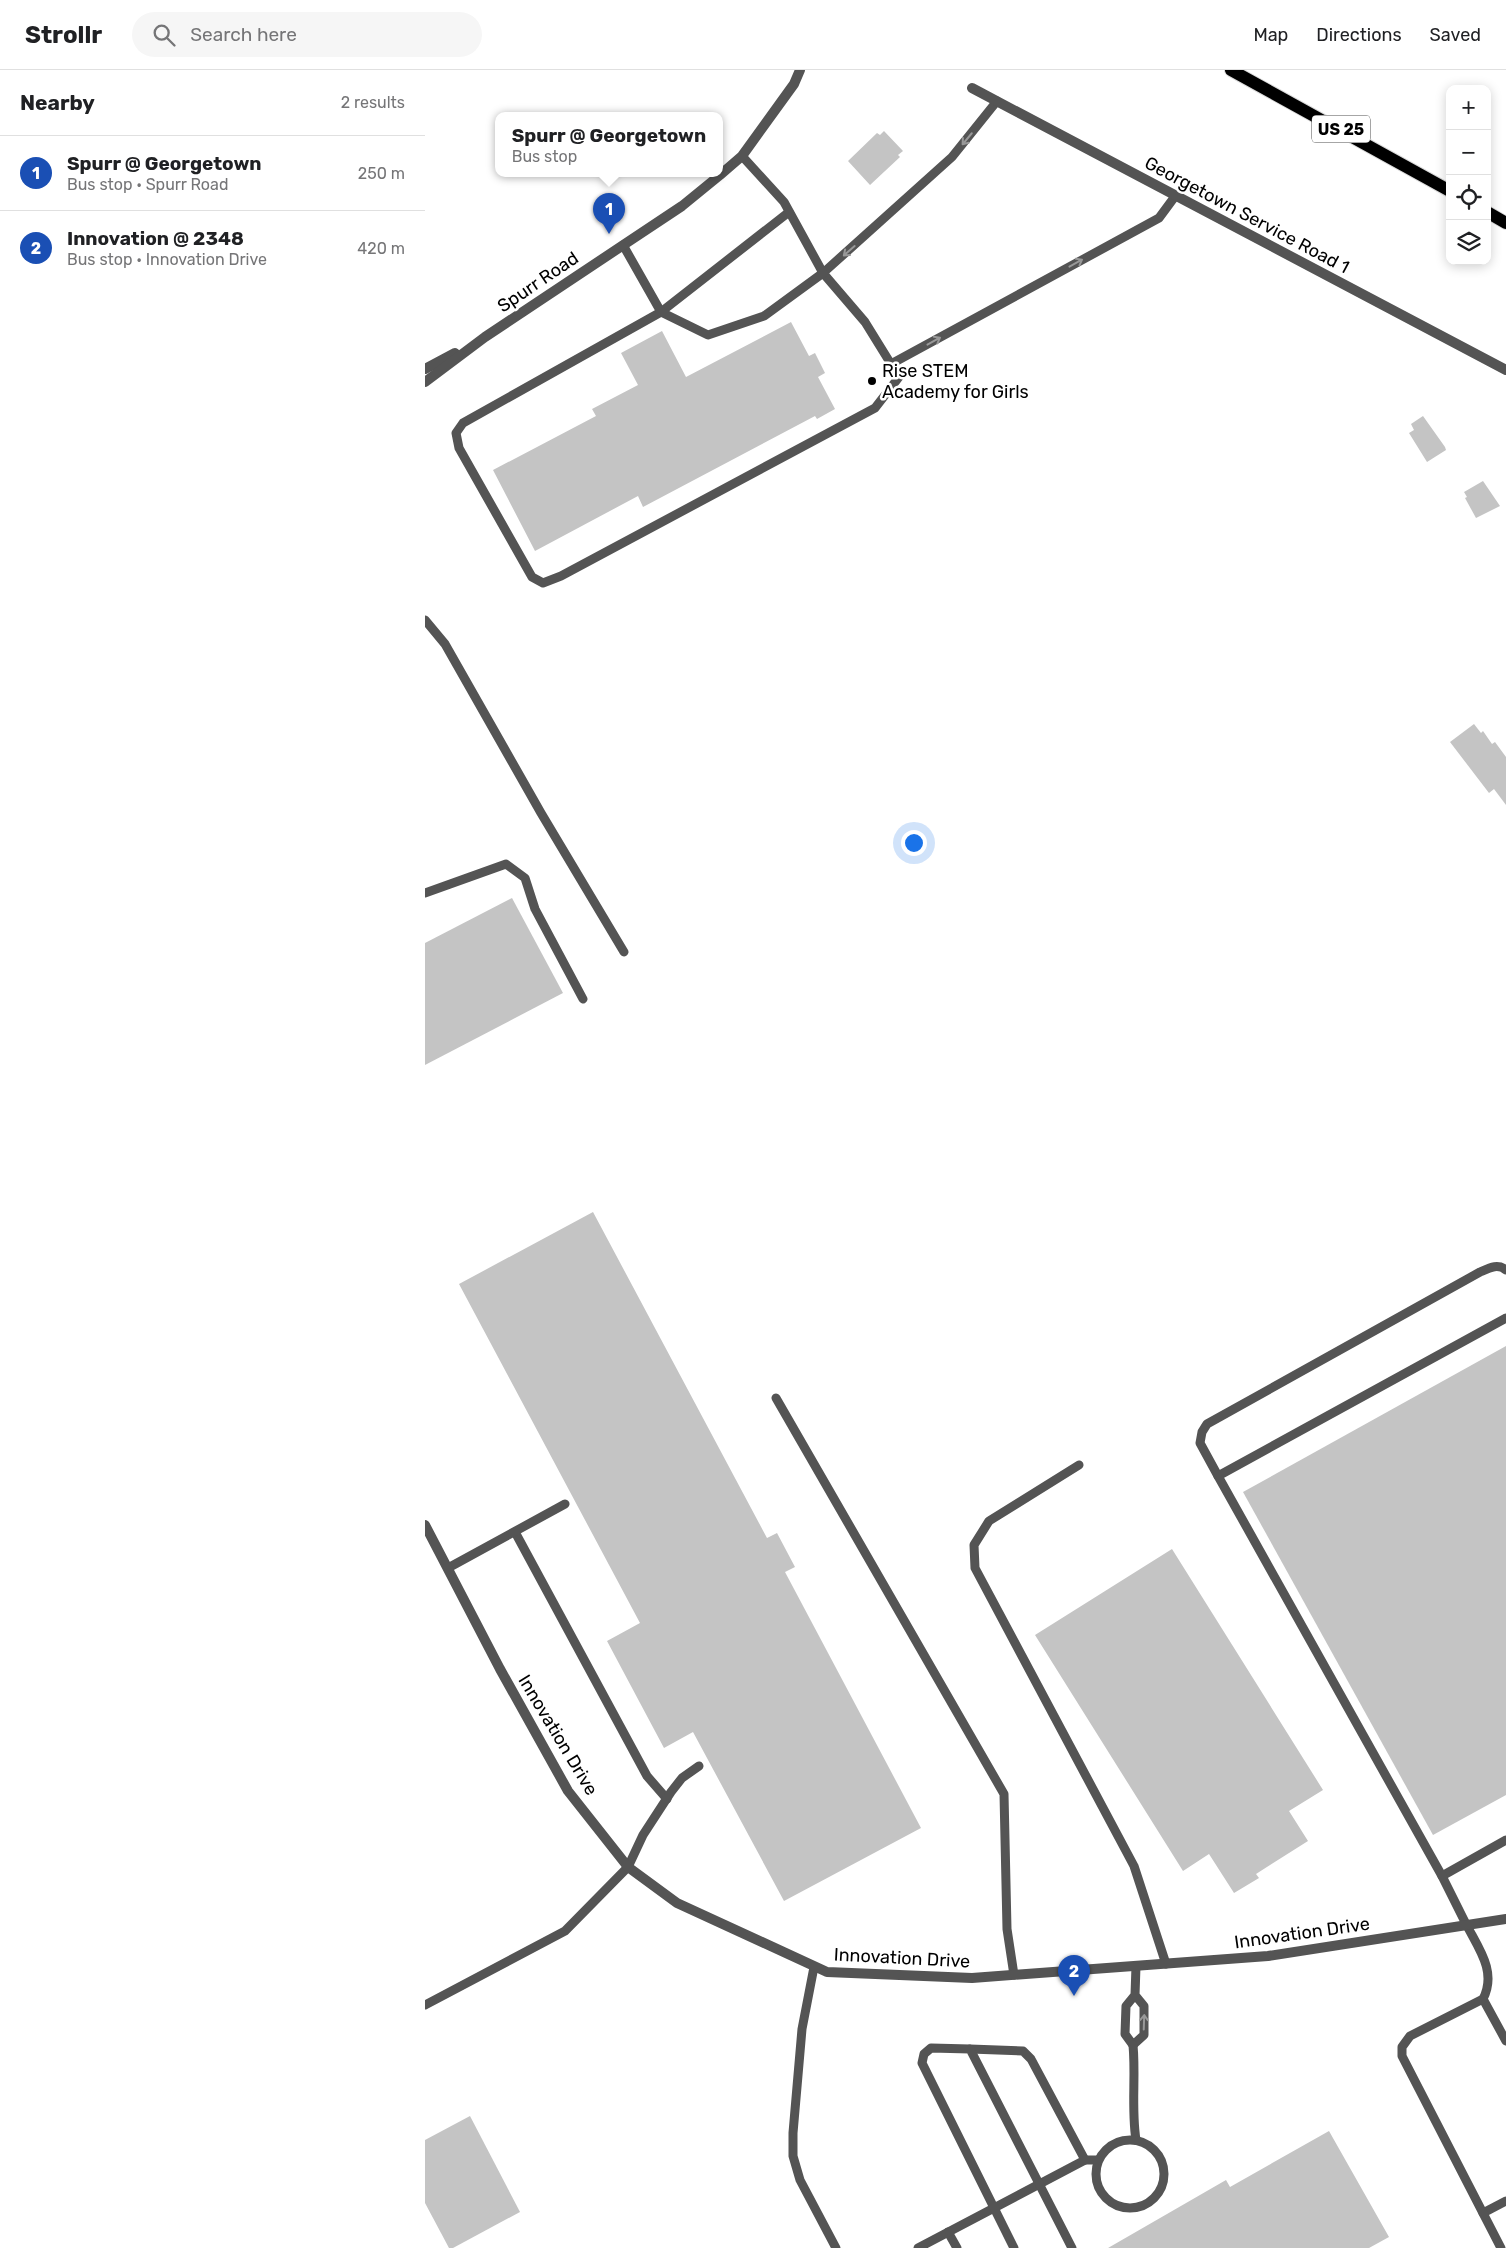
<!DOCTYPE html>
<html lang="en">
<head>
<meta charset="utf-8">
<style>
	:root { --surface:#fff; --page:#f6f6f6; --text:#202124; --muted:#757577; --line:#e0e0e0; --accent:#000 }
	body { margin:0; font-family:Rubik,sans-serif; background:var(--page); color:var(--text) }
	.controls { position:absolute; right:15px; top:15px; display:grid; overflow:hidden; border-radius:10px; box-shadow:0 2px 12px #0003 }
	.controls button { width:45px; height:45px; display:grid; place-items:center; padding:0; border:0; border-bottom:1px solid var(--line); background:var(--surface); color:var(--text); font:25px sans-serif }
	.you { position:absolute; left:488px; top:772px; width:18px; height:18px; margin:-12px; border:4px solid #fff; border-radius:50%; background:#1a73e8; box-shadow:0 0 0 8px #1a73e833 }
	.badge { display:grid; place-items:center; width:32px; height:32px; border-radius:50%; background:var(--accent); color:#fff; font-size:16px; font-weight:700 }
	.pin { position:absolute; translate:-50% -41px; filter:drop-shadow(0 1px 2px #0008) }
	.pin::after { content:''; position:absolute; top:26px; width:18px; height:15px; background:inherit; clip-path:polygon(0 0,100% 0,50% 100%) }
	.popup { position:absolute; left:70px; top:42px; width:228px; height:65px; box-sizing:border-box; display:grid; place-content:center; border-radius:10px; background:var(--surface); filter:drop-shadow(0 1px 4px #0005); font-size:16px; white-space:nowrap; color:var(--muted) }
	.popup b { font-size:19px; color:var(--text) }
	.popup::after { content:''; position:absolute; left:50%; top:100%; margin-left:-10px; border:10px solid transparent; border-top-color:var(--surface) }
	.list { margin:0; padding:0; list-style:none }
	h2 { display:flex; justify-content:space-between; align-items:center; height:65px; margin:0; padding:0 20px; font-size:21px }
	h2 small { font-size:16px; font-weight:400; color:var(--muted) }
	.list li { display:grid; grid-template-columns:32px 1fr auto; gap:15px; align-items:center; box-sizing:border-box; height:75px; padding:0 20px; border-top:1px solid var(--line) }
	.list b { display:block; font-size:19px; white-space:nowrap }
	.list p { margin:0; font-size:16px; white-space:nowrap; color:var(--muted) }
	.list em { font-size:16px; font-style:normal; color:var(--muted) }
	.icon { flex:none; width:28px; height:28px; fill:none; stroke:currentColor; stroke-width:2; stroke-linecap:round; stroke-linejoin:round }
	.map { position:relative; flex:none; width:1081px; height:2178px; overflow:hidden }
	header { display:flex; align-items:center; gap:30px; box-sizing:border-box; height:70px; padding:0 25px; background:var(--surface); border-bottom:1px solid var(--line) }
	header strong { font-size:24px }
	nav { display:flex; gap:28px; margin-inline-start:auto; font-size:18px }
	.search { width:350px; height:45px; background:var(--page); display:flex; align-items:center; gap:12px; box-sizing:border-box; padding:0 18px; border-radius:28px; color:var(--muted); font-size:19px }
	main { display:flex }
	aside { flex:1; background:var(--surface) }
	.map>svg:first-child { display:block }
	.building { fill:#c4c4c4 }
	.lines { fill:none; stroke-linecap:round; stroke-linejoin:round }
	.primary-casing { stroke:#dbdbdb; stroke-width:14 }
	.service { stroke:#545454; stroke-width:9 }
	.minor { stroke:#545454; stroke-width:10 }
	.tertiary { stroke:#545454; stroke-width:10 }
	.primary { stroke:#000; stroke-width:12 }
	.oneway { stroke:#989898 }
	.poi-dot { fill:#000; stroke:#fff; stroke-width:2 }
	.labels { text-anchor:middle; stroke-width:5; stroke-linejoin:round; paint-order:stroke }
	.shield { fill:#fff; stroke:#4c4c4c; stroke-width:1 }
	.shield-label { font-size:16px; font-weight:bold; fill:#000 }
	.street-label { font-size:18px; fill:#000; stroke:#fff }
	.poi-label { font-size:18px; fill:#000; stroke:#fff; text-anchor:start }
</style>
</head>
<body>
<header>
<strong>Strollr</strong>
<div class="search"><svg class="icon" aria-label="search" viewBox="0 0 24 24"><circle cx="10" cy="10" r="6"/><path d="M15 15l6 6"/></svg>Search here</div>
<nav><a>Map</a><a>Directions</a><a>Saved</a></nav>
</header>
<main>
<aside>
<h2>Nearby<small>2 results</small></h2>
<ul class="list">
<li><span class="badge" style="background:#1a4fb4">1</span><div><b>Spurr @ Georgetown</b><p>Bus stop · Spurr Road</p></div><em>250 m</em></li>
<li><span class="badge" style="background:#1a4fb4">2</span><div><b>Innovation @ 2348</b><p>Bus stop · Innovation Drive</p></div><em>420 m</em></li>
</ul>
</aside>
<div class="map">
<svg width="1081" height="2178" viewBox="0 0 1081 2178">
	<rect width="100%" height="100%" fill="#fff"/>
	<g class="building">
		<polygon points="459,61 478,81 473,85 475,87 445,115 423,91 452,63 455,65"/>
		<polygon points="366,252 384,286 390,283 400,303 393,307 410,339 392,349 390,346 218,437 213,426 110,481 68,400 171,346 167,339 213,315 196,283 237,261 261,307"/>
		<polygon points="998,346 1020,377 1021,380 1002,392 984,363 989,360 986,354"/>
		<polygon points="1058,411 1075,436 1051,448 1040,428 1042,427 1039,422"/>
		<polygon points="1049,654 1056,663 1058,661 1067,674 1070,672 1081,687 1081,735 1069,719 1064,723 1025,672"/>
		<polygon points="87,828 138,923 0,995 0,873"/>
		<polygon points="168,1142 342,1468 352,1463 370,1497 360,1502 496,1758 359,1831 268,1662 239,1678 182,1571 215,1553 34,1214"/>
		<polygon points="1081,1276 1081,1725 1008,1765 818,1422"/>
		<polygon points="747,1479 898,1720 864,1741 883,1771 831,1804 834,1808 809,1823 784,1784 758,1801 610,1565"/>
		<polygon points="45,2046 95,2142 28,2178 24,2178 0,2133 0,2070"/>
		<polygon points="904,2061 964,2167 944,2178 683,2178 801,2110 805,2117"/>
	</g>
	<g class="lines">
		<defs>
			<g id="primary">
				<polyline points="806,0 1025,121"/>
				<polyline points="1062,142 1081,153"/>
			</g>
		</defs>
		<use href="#primary" class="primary-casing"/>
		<g class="service">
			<polyline points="364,142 236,242 38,353 31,363 34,378 107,507 118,513 136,506 450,338 474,307 440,252 398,203 527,87 572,31"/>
			<polyline points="198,175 236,242 283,265 339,246 398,203 359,132 317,86"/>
			<polyline points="466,294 734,148 751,125"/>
			<polyline points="0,550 20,574 116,743 199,882"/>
			<polyline points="0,823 81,794 100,808 110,839 158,929"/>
			<polyline points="351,1328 579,1724 582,1859 589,1905"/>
			<polyline points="654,1395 564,1451 549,1475 550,1498 709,1796 741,1894"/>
			<path d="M793,1406L775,1373L777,1362L782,1354L1055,1202C1064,1198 1073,1193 1081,1200"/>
			<polyline points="90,1462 222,1706 242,1729"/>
			<polyline points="23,1498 140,1434"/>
			<polyline points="1017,1806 1081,1770"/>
			<polyline points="389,1897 377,1959 368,2063 368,2086 375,2110 411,2178"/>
			<polyline points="710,1925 701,1936 700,1964 708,1975 719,1965 719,1936 710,1925 711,1896"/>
			<polyline points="1058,1929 1081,1971"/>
			<polyline points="0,1935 140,1861 203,1797 218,1765 246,1722 257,1708 274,1696"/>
			<path d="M708,1975C711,2007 706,2038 711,2070"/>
			<polyline points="545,1979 598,1981 606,1989 660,2090"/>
			<circle cx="705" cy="2104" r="34"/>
			<polyline points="1058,2143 1081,2131"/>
			<polyline points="523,2162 532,2178"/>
			<polyline points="493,2178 660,2090 673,2090"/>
			<polyline points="589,2178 497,1993 499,1984 506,1978 545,1979 647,2178"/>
			<path d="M1076,2178L977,1986V1977L985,1966L1058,1929C1072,1902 1054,1879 1041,1854C1033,1838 1025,1822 1017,1806L793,1406L1081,1248"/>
		</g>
		<g class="minor">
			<polyline points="547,18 1081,300"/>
			<polyline points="0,1455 75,1599 143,1721 203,1797 252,1833 402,1902 547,1908 843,1886 1081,1849"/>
		</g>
		<g class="tertiary">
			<polyline points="0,299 30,283"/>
			<polyline points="0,312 60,267 257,136 295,105 317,86 369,14 375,0"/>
		</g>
		<use href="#primary" class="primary"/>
	</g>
	<defs><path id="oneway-shaft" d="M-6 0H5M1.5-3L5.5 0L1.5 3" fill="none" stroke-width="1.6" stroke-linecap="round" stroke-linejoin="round" transform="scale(1.25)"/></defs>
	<g class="oneway">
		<use href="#oneway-shaft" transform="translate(542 69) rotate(130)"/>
		<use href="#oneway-shaft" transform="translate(424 181) rotate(139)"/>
		<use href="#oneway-shaft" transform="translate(651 193) rotate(-29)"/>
		<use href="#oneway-shaft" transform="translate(509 271) rotate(-29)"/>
		<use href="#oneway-shaft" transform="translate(719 1952) rotate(-88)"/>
	</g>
	<circle class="poi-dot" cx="447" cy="311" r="5"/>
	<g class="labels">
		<rect class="shield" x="887" y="45.5" width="58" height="27" rx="4"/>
		<g class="shield-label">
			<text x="916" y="65">US 25</text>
		</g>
		<g class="street-label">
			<text transform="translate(822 145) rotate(28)" y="6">Georgetown Service Road 1</text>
			<text transform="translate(113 212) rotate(-34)" y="6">Spurr Road</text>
			<text transform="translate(133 1665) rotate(59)" y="6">Innovation Drive</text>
			<text transform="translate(877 1863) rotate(-8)" y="6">Innovation Drive</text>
			<text transform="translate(477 1888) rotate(3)" y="6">Innovation Drive</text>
		</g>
		<g class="poi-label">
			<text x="457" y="307">Rise STEM<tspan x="457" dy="21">Academy for Girls</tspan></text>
		</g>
	</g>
</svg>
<div class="controls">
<button>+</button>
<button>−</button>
<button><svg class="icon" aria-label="locate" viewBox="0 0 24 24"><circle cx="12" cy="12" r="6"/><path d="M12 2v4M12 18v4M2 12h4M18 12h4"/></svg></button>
<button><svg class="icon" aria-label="layers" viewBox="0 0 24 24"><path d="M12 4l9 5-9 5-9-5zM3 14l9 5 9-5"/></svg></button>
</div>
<div class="you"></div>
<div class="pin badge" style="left:184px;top:164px;background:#1a4fb4">1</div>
<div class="popup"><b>Spurr @ Georgetown</b>Bus stop</div>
<div class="pin badge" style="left:649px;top:1926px;background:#1a4fb4">2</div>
</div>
</main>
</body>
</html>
